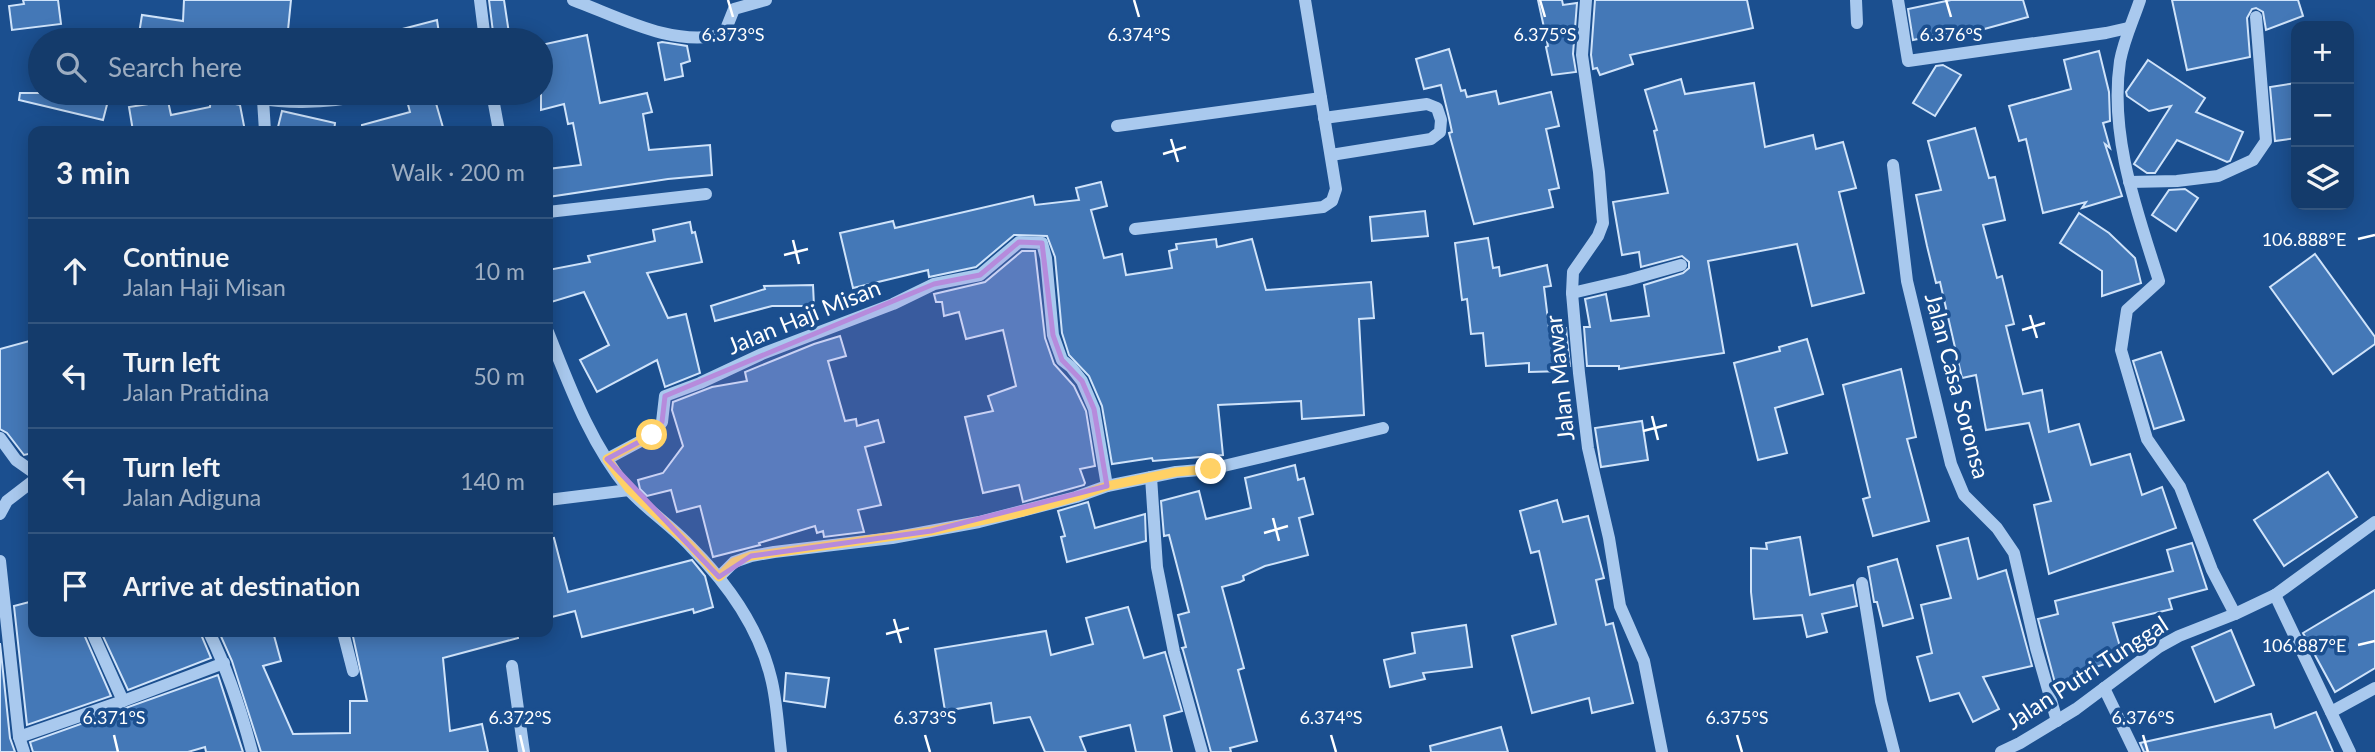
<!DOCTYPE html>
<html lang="en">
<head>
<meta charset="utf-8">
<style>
	:root { --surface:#143b6b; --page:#1d4271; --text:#f1f3f6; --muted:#9dadc1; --line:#33557e }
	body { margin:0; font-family:Lato,sans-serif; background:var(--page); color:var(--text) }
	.controls { position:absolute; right:21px; top:21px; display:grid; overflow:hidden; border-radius:14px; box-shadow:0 4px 18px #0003 }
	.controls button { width:63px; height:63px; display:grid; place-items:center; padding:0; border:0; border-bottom:2px solid var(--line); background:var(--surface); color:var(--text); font:35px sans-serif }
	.stop { position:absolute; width:21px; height:21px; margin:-16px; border:5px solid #ffd166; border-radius:50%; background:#fff }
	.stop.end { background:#ffd166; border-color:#fff; box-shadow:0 2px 7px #0008 }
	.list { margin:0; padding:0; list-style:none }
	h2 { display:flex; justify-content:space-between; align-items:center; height:91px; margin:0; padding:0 28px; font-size:30px }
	h2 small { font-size:23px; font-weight:400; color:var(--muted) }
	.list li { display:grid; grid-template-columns:46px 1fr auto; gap:21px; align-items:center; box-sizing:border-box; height:105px; padding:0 28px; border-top:2px solid var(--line) }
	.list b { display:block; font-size:26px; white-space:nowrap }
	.list p { margin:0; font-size:23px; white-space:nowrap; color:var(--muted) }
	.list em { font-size:23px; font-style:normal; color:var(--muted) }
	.icon { flex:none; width:38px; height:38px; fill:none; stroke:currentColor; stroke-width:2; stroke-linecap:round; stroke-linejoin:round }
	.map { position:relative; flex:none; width:2375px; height:752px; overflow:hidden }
	.search { position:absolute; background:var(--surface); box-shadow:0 4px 18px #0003; left:28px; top:28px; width:525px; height:77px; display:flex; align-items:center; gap:18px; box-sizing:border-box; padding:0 24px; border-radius:38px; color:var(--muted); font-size:26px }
	.panel { position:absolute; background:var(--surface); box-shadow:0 4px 18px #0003; left:28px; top:126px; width:525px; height:511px; border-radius:14px }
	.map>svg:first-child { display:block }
	.building { fill:#4478b7; stroke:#cfe3fa; stroke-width:2 }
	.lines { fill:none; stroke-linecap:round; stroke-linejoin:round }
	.minor { stroke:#a9c9ee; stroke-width:12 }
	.route { stroke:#ffd166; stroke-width:9 }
	.marked { fill:#b68bdc; fill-opacity:0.2; stroke:#b68bdc; stroke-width:5; stroke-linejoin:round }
	.ticks { fill:none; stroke:#fff; stroke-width:2.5 }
	.labels { text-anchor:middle; stroke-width:7; stroke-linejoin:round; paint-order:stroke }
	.street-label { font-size:23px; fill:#fff; stroke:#1b4f8f }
	.ticks-label { font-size:18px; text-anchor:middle; fill:#fff; stroke:#1b4f8f; stroke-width:7; stroke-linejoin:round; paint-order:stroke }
</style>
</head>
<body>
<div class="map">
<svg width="2375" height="752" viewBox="0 0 2375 752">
	<rect width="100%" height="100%" fill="#1b4f8f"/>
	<g class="building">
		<polygon points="23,0 58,0 61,24 12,30 9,6 24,4"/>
		<polygon points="184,0 291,0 287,40 138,40 142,15 183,21"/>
		<polygon points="489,0 504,0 510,40 494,40"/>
		<polygon points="1538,0 1562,0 1563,5 1577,3 1573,54 1576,72 1552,75 1546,47 1548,46"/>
		<polygon points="1595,0 1747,0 1753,28 1630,55 1633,64 1600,75 1597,68 1593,69 1591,55"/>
		<polygon points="1951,0 2023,0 2028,17 1977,31 1976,27 1913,40 1908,9"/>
		<polygon points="2172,0 2298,0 2303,16 2266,30 2263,12 2256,8 2252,9 2247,18 2250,57 2187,70"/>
		<polygon points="437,20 440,40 384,40 383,34"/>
		<polygon points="587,35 600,103 647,93 652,112 643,114 649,150 710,145 712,175 668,179 548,197 548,169 581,165 573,123 568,124 564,104 541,110 541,45"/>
		<polygon points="662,42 687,46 690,61 681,64 683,76 665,80 658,43"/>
		<polygon points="1449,49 1461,91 1465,90 1467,97 1496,91 1499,104 1551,92 1559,126 1546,129 1559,188 1549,190 1553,207 1474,224 1449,133 1452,132 1449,118 1441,85 1424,89 1416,59"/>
		<polygon points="2099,51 2109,92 2110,121 2103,123 2110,148 2105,144 2122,196 2082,208 2086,202 2043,213 2026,139 2019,141 2009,106 2071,89 2064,60"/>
		<polygon points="2148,60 2205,98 2196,112 2243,132 2230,161 2227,162 2177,140 2155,173 2147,173 2134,164 2171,106 2149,111 2127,96 2126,92"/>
		<polygon points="1943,65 1961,75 1935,116 1913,103 1936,66"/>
		<polygon points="1681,79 1685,94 1754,83 1765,147 1813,135 1816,149 1843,142 1856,188 1839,192 1864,293 1812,306 1797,244 1708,261 1724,353 1619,369 1619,366 1587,366 1584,327 1590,327 1585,299 1606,294 1611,321 1649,316 1644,285 1683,273 1689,268 1689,262 1682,256 1641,267 1639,252 1622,255 1613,202 1668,193 1654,131 1657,130 1645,90"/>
		<polygon points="2296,83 2296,138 2275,141 2270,87"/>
		<polygon points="20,93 110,93 103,120 19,100"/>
		<polygon points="211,93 215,93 218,99 222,101 240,105 245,131 133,131 129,107 168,101 171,115 210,107"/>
		<polygon points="405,93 433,93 444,131 362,131 362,125 410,112"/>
		<polygon points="282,111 335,123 334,131 277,131"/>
		<polygon points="1975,128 1989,178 1995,177 2005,220 1983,225 1997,278 2002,276 2014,324 2006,326 2023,394 2042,390 2049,432 2079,424 2091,465 2130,454 2142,495 2162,487 2176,528 2049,574 2034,505 2051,501 2029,423 1986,430 1976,375 1962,378 1940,282 1936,283 1927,246 1916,195 1941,190 1928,141"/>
		<polygon points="1101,182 1107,206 1091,210 1104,258 1122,254 1126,275 1172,268 1169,251 1177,249 1176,244 1216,239 1217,247 1252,239 1266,290 1371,282 1374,318 1359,319 1364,415 1302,419 1301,401 1218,405 1223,455 1153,461 1152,458 1112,464 1102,406 1089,376 1069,355 1062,333 1055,257 1047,236 1014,235 976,267 929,277 928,270 853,288 840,233 893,221 895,228 1033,196 1035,205 1079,200 1076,188"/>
		<polygon points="2185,189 2198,198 2176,231 2152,215 2169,190"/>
		<polygon points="1425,211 1428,236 1372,241 1370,217"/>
		<polygon points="2079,213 2109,233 2135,258 2141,283 2102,296 2102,271 2060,243"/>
		<polygon points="690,222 692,233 695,232 702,262 647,273 668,318 686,314 700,373 665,387 657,360 597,392 580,360 609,345 584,292 548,303 548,270 590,262 588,256 655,241 653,230"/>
		<polygon points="1488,238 1493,268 1499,267 1500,276 1547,265 1551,286 1544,287 1549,328 1566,328 1570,366 1565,366 1565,371 1529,372 1529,363 1486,366 1483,333 1471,334 1467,299 1462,300 1455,243"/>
		<polygon points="1022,251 1035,251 1045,338 1054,364 1074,386 1086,411 1095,466 1080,469 1085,483 1084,485 1023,502 1019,485 983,493 965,417 993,411 988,396 1016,386 1003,330 966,339 959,312 944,316 942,302 936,302 934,294 985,282"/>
		<polygon points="2315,254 2375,337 2375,344 2333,374 2270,287"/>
		<polygon points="813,285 814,306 772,306 715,321 711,306 765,289 764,286"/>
		<polygon points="840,336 846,356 828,361 845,421 856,419 857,426 878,420 884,442 865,447 881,505 858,510 864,532 824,537 823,531 817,533 815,526 759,543 760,545 713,557 700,506 677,512 671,490 647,496 640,489 638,480 663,473 683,446 672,410 673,402 712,387 747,381 745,372 814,344"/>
		<polygon points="1807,339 1823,394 1775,408 1787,453 1758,460 1734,363 1780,351 1779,347"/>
		<polygon points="33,340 33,453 24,455 7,433 0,429 0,349"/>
		<polygon points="2161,352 2184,420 2154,429 2133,361"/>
		<polygon points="1901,369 1916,437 1907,439 1929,521 1873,536 1863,499 1870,497 1843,385"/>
		<polygon points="1642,421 1648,460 1601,467 1595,428"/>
		<polygon points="1295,465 1298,480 1304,478 1313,514 1299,518 1308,555 1265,566 1243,576 1244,580 1240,582 1222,587 1244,668 1238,670 1257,741 1230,748 1231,752 1211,752 1183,650 1182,648 1186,647 1178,615 1189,612 1169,535 1164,536 1161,501 1199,491 1206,519 1251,508 1245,478"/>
		<polygon points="2328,472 2357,517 2284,566 2254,520"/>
		<polygon points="1557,500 1563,522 1588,516 1604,578 1596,580 1606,625 1613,623 1633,703 1592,713 1589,698 1532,713 1512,636 1556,624 1539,551 1531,553 1520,511"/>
		<polygon points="1088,502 1095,528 1145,514 1146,541 1067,562 1061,537 1065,536 1058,511"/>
		<polygon points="1800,537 1810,595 1853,585 1857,606 1822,614 1827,632 1807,637 1802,615 1754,619 1751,592 1751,548 1767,549 1766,543"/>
		<polygon points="554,538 568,592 692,560 705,576 713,607 694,613 693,609 582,637 575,611 548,618 548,539"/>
		<polygon points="1968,538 1978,579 2006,570 2032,666 1983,677 1999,709 1973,722 1959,693 1930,701 1917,657 1932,653 1921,605 1951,598 1937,546"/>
		<polygon points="2192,543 2207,589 2169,599 2172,609 2113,623 2121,650 2105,655 2108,663 2090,669 2091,673 2055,683 2038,619 2058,614 2055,601 2173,571 2167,550"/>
		<polygon points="1897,559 1913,618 1883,626 1877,602 1874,602 1868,567"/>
		<polygon points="2375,590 2375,668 2335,692 2303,633"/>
		<polygon points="33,601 33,632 83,632 111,696 27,725 14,606"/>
		<polygon points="1128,607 1144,658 1165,652 1182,711 1164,716 1172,752 1136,752 1130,725 1080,737 1086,752 1045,752 1030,717 994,723 991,703 945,711 935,649 1046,631 1051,655 1093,644 1086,618"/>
		<polygon points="1466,625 1472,667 1423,673 1425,679 1390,687 1384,660 1415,653 1412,633"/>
		<polygon points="2231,630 2254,685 2215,702 2192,647"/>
		<polygon points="101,632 200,632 211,658 128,690"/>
		<polygon points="219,632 273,632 281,661 263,666 293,734 350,733 350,701 367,701 352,632 517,632 518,638 443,658 450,731 482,724 488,752 261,752 232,661"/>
		<polygon points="0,643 10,738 15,752 0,752"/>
		<polygon points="786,673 829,678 825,707 784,701"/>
		<polygon points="218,675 243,752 206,752 205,747 188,752 33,752 30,742"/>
		<polygon points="2316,712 2333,752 2144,752 2140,743 2271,714 2275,728"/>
		<polygon points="1501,727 1508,752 1431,752 1430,746"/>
	</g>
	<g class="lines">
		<g class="minor">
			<polyline points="480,0 485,40"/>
			<path d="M573,0C619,17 674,48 724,34L734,9L766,0"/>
			<polyline points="1586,0 1582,55 1599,172 1603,223 1598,236 1573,272 1572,293 1579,373 1588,448 1609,538 1620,606 1644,661 1662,752"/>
			<polyline points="1856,0 1857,23"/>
			<polyline points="1898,0 1908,61 2106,33 2128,28"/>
			<path d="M2140,0C2133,21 2124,39 2120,61C2109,136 2137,211 2159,281L2127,310L2121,350L2147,439L2180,487L2212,570L2235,614"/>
			<path d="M224,93C281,104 319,106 376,93"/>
			<polyline points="492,93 499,131"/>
			<polyline points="263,100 265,131"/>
			<polyline points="1324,118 1427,104 1437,108 1441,120 1440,132 1431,139 1331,155"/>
			<polyline points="1117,126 1321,98"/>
			<polyline points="1893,165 1907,281 1951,464 1964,495 1997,528 2014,553 2036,648 2057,721"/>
			<polyline points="2129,182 2177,181 2218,176 2253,160 2266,141 2256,17"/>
			<polyline points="548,212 706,194"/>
			<polyline points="1135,229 1323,207 1332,201 1336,189 1305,0"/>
			<polyline points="1572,293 1628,280 1681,265"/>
			<path d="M548,332C570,387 590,443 628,489C647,510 672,526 691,547C727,583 759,628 771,678C777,701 778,728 781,752"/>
			<polyline points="0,438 16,460 33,472"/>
			<polyline points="607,459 652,435 662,422 665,396 700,383 762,354 893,304 934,284 980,275 1019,242 1042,243 1046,258 1053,335 1062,360 1071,367 1082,381 1094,409 1107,486"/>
			<polyline points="1151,477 1157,567 1174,652 1202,752"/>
			<polyline points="548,500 629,490"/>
			<polyline points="0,514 7,501 33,481"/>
			<polyline points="0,561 19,737 24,752"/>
			<polyline points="719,577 734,562 751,556 774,552 892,538 979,522 1076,497 1107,486 1176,472 1211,469 1383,428"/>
			<polyline points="1862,583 1881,701 1894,752"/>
			<polyline points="2275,595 2350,752"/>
			<polyline points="92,632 123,701"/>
			<path d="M209,632C228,671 241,710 252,752"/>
			<polyline points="343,632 353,671"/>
			<polyline points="512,666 524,752"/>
			<polyline points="2104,688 2135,752"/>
			<polyline points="2331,712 2375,688"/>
			<polyline points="19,737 123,701 224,663"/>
			<polyline points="2001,752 2020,743 2076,709 2159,647 2179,636 2235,614 2275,595 2375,522"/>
		</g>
	</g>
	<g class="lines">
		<polyline class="route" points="652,435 607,459 629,489 691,546 719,577 734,562 751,556 931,531 1023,512 1076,497 1107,486 1176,472 1211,469"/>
	</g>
	<path class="marked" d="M1019,242L1042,243L1053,335L1062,360L1082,381L1094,409L1107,486L931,531L751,556L719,577L607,459L652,435L662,422L665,396L934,284L980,275Z"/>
	<path class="ticks" d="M728,0L733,17M1134,0L1139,17M1540,0L1545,17M1946,0L1951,17M1171,139L1178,162M1163,154L1186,147M2358,239L2375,235M793,240L799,264M784,255L808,249M2030,315L2037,338M2022,330L2045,323M1652,416L1658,440M1643,431L1667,425M1273,518L1279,541M1264,533L1288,526M894,619L901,643M886,634L909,628M2358,645L2375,641M114,735L118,752M520,735L524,752M925,735L930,752M1331,735L1336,752M1737,735L1742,752M2143,735L2148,752"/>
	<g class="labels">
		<g class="street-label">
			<text transform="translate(804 317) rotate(-22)" y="8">Jalan Haji Misan</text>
			<text transform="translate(1560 378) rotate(-96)" y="8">Jalan Mawar</text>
			<text transform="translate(1957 386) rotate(75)" y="8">Jalan Casa Soronsa</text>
			<text transform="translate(2087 673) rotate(-33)" y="8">Jalan Putri Tunggal</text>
		</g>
	</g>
	<g class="ticks-label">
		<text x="733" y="41">6.373°S</text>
		<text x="1139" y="41">6.374°S</text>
		<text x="1545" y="41">6.375°S</text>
		<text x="1951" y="41">6.376°S</text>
		<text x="2304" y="246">106.888°E</text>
		<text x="2304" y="652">106.887°E</text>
		<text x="114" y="724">6.371°S</text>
		<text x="520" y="724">6.372°S</text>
		<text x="925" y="724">6.373°S</text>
		<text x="1331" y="724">6.374°S</text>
		<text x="1737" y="724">6.375°S</text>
		<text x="2143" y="724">6.376°S</text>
	</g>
</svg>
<div class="controls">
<button>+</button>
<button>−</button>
<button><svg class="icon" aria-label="layers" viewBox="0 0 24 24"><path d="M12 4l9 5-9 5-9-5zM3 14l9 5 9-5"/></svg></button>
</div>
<div class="stop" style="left:652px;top:435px"></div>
<div class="stop end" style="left:1211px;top:469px"></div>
<div class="search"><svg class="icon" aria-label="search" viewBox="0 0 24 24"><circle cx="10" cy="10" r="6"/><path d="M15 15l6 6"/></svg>Search here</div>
<section class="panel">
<h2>3 min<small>Walk · 200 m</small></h2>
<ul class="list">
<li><svg class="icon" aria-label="ahead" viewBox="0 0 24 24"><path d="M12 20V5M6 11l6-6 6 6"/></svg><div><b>Continue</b><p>Jalan Haji Misan</p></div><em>10 m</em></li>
<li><svg class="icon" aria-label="left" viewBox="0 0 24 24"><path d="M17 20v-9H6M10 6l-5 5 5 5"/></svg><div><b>Turn left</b><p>Jalan Pratidina</p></div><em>50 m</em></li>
<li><svg class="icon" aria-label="left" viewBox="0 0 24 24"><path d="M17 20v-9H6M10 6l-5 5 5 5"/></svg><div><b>Turn left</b><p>Jalan Adiguna</p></div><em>140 m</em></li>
<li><svg class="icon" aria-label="arrive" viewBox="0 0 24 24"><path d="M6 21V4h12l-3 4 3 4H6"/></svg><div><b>Arrive at destination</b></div></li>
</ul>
</section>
</div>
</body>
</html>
